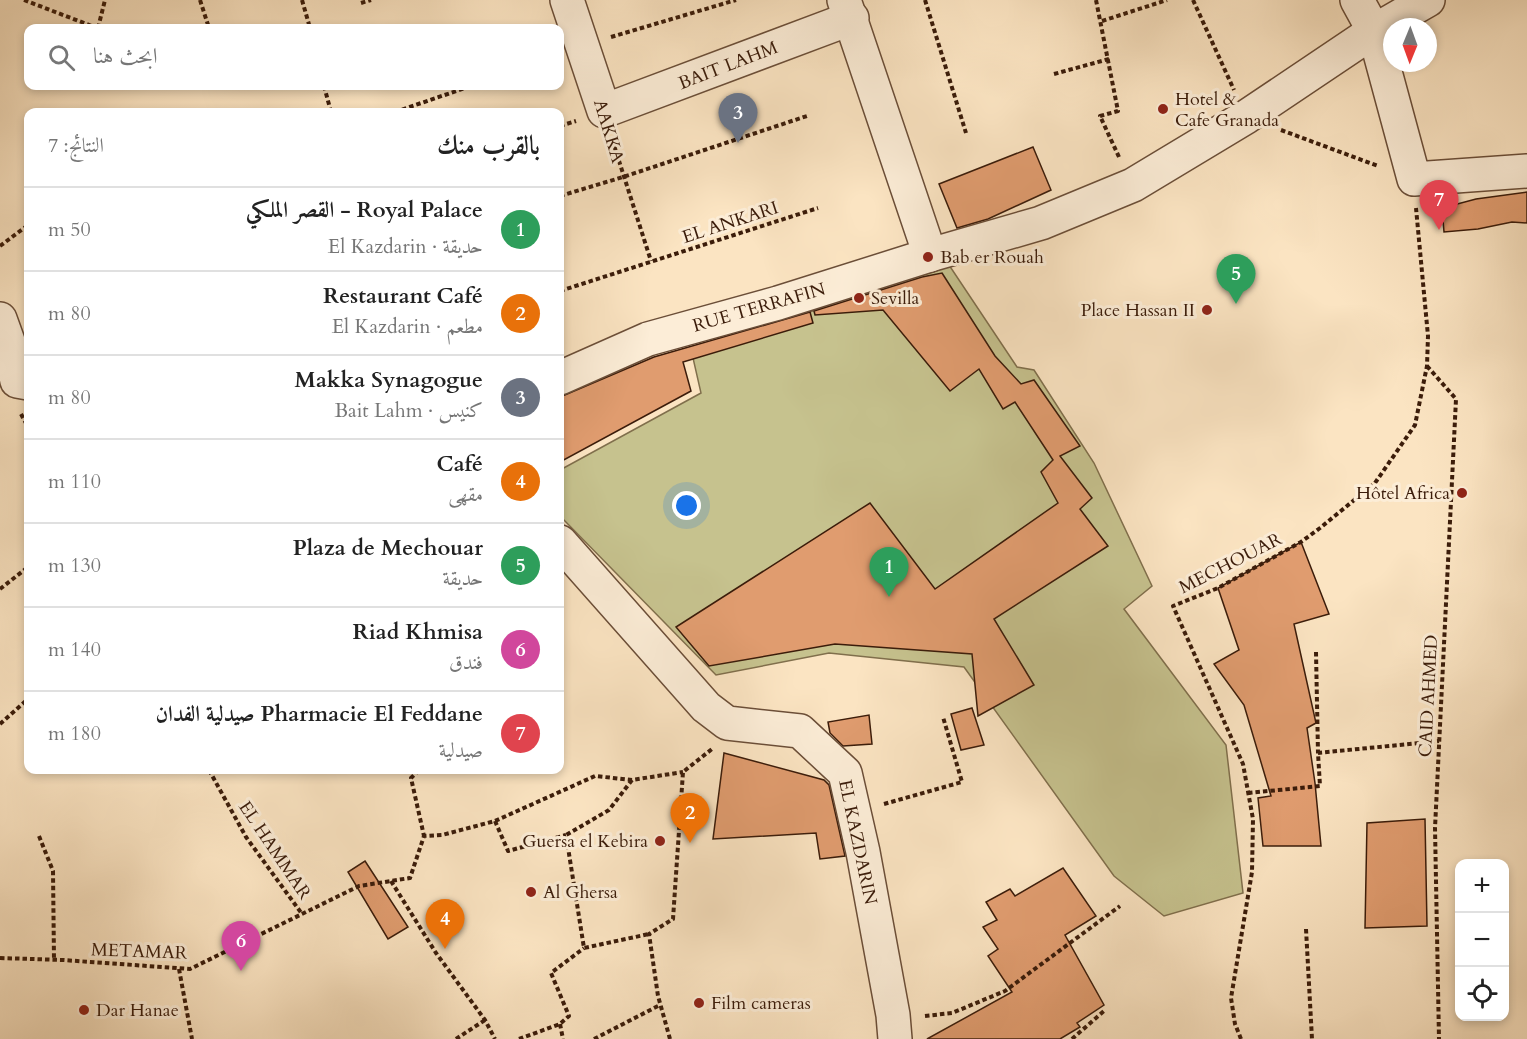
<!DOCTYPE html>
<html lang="ar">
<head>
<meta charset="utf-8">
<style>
	:root { --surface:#fff; --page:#f6f6f6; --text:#222; --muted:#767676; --line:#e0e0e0; --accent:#b45309 }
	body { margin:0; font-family:Cardo,Amiri,serif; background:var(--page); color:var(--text); direction:rtl }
	.controls { position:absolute; right:18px; bottom:18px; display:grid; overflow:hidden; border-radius:12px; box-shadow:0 3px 9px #0003 }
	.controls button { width:54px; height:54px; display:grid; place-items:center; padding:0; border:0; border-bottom:2px solid var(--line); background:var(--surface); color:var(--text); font:30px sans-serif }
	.compass { position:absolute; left:1383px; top:18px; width:54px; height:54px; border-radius:50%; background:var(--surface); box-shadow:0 3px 9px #0003; rotate:181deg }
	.you { position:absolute; left:687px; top:506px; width:21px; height:21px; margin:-15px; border:4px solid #fff; border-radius:50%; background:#1a73e8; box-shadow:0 0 0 9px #1a73e833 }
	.badge { display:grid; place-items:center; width:39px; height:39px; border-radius:50%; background:var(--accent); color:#fff; font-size:20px; font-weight:700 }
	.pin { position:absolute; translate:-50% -50px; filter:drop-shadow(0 2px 3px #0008) }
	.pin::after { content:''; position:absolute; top:32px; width:21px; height:18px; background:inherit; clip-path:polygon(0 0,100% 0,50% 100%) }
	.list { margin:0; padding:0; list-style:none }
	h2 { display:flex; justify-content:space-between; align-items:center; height:78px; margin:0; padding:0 24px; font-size:26px }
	h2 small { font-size:20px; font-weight:400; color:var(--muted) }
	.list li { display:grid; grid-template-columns:39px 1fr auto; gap:18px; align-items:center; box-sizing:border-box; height:84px; padding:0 24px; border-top:2px solid var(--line) }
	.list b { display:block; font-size:22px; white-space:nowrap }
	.list p { margin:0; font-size:20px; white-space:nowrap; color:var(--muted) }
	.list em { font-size:20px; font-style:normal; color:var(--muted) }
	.icon { flex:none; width:33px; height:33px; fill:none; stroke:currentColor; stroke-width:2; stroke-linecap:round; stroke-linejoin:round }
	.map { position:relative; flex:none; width:1527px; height:1039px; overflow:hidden; direction:ltr }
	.search { position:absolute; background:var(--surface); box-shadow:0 3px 9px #0003; left:24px; top:24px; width:540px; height:66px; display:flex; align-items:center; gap:15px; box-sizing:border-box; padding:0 21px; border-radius:12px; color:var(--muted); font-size:22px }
	.panel { position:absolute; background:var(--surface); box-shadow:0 3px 9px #0003; left:24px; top:108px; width:540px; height:666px; border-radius:12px; direction:rtl }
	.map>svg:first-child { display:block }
	.green { fill:#c6c28e; stroke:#806f4c; stroke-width:1.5 }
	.building { fill:#e09c6f; stroke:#3b1c0a; stroke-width:1.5 }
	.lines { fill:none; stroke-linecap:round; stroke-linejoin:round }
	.street-casing { stroke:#6b4e38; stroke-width:36 }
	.path { stroke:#3b1c0a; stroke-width:4; stroke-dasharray:4.5 3; stroke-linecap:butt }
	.street { stroke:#fcedd7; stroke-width:33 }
	.poi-dot { fill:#8f2418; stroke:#fcedd7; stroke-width:2 }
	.labels { text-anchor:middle; stroke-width:6; stroke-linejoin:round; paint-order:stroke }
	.street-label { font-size:18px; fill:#3b1c0a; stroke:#fcedd7 }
	.poi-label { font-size:18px; fill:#3b1c0a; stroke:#fcedd7; text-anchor:start }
</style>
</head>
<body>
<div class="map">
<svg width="1527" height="1039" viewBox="0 0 1527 1039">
	<rect width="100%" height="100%" fill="#fbe4c2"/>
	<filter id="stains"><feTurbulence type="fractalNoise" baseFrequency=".00333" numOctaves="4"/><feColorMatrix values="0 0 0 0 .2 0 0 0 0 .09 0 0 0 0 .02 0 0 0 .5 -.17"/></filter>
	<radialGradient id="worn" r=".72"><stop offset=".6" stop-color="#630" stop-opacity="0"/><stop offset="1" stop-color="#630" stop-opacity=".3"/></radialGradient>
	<polygon class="green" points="945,259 1017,367 1034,370 1094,463 1152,586 1124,609 1226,745 1243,893 1164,916 1114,876 964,667 829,653 716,675 560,516 560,470 701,393 693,358"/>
	<g class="building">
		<polygon points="1033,147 1051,190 988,219 957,228 939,184"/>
		<polygon points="1527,192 1527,223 1512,222 1478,229 1444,232 1442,208 1476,199"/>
		<polygon points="942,273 995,356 1021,384 1034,380 1080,446 1060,456 1092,498 1080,509 1108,546 994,619 1034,685 978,716 972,654 835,644 709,666 676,627 870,503 935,589 1058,503 1041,472 1053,460 1015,402 1003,409 979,369 950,391 883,310 815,315 814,311 922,277"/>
		<polygon points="810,312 813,323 683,362 691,391 560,462 560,397 654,357"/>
		<polygon points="1301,542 1329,614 1294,624 1316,723 1307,728 1315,783 1321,846 1263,846 1258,798 1271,796 1244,705 1214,664 1239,650 1218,588"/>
		<polygon points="972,708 984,745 961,750 951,714"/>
		<polygon points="869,715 872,744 843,746 830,733 828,722"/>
		<polygon points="724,753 824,780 829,785 845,856 820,859 816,833 713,839"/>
		<polygon points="1425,819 1427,926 1365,928 1367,823"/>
		<polygon points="365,861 408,927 388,939 348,872"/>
		<polygon points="1063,868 1096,916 1065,935 1104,1005 1077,1023 1080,1027 1060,1039 927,1039 1012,992 988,956 998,949 983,927 997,920 986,902 1010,889 1015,896"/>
	</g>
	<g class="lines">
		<defs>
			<g id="street">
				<polyline points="567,0 604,111 852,18"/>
				<polyline points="844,0 930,255"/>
				<polyline points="1357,0 1374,31 1414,179 1527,171"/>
				<polyline points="0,319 9,344 17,381 28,383"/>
				<polyline points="560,378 648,339 778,303 930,255 1041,223 1133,185 1246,117 1374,31 1428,0"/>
				<polyline points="560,542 706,707 727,723 800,731 845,773 863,852 893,1015 895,1039"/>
			</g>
		</defs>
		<use href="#street" class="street-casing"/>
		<g class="path">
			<polyline points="24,0 97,28"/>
			<polyline points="200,0 209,28"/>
			<polyline points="302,0 310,28"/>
			<polyline points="925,0 966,133"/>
			<polyline points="1096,0 1118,111 1100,116 1119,157"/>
			<polyline points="1193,0 1234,90"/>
			<polyline points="361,3 371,0"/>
			<polyline points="1102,21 1167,0"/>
			<polyline points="98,28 105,0"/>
			<polyline points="611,37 736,0"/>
			<polyline points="1054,74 1109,59"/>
			<polyline points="324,86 331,112"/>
			<polyline points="395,112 471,86"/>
			<polyline points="560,126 576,121"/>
			<polyline points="1281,130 1378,166"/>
			<polyline points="612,139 651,261"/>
			<polyline points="560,196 623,177 807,116"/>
			<polyline points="0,246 28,225"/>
			<polyline points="560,291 818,208"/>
			<polyline points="1427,366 1456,399 1435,828 1439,1039"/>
			<polyline points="21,414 28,427"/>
			<polyline points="0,589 28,567"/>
			<polyline points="1316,652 1318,753"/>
			<polyline points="0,724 28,699"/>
			<polyline points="209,770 246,837 302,914"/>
			<polyline points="419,770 411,778 424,836"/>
			<polyline points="632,780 609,810 566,835 584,948 649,934"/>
			<polyline points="1248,793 1320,786 1318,753 1439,741"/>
			<polyline points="884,804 962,782 943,717"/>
			<polyline points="495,821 508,851 566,835"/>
			<polyline points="39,836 53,871 54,960"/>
			<polyline points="391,881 436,953 485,1020 495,1039"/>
			<polyline points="1306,929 1312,1039"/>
			<polyline points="0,958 63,960 190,969 359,886 410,878 424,836 442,835 495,821 595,776 632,780 683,772"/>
			<polyline points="179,969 192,1039"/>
			<polyline points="925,1016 952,1013 1005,991 1120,906"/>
			<polyline points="560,1024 563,1039"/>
			<polyline points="456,1039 485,1020"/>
			<polyline points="519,1039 560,1024 569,1016 551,973 584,948"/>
			<polyline points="594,1039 660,1005"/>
			<polyline points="670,1039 658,996 649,934 673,919 683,772 712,749"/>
			<polyline points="1072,1039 1104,1011"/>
			<polyline points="1241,1039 1235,1024 1231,998 1252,872 1253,819 1243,764 1173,606 1218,588 1301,542 1320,528 1375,483 1415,425 1427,366 1428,336 1416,208"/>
		</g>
		<use href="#street" class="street"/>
	</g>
	<g class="poi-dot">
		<circle cx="1163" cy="109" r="6"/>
		<circle cx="928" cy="257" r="6"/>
		<circle cx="859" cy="298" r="6"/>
		<circle cx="1207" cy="310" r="6"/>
		<circle cx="1462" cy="493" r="6"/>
		<circle cx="660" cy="841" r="6"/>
		<circle cx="531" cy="892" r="6"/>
		<circle cx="699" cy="1003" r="6"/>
		<circle cx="84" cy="1010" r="6"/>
	</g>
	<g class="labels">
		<g class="street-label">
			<text transform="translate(728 65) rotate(-21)" y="6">BAIT LAHM</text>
			<text transform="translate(609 131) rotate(73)" y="6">AAKKA</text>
			<text transform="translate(730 222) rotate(-18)" y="6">EL ANKARI</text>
			<text transform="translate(759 307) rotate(-16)" y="6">RUE TERRAFIN</text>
			<text transform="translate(1230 563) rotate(-27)" y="6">MECHOUAR</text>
			<text transform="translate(1428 696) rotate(-87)" y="6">CAID AHMED</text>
			<text transform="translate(858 842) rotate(78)" y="6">EL KAZDARIN</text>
			<text transform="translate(275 850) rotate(56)" y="6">EL HAMMAR</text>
			<text transform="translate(139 951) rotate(2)" y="6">METAMAR</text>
		</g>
		<g class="poi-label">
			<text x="1175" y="105">Hotel &amp;<tspan x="1175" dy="21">Cafe Granada</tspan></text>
			<text x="940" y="263">Bab er Rouah</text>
			<text x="871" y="304">Sevilla</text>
			<text x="1195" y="316" text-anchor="end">Place Hassan II</text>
			<text x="1450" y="499" text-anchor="end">Hôtel Africa</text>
			<text x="648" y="847" text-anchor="end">Guersa el Kebira</text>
			<text x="543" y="898">Al Ghersa</text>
			<text x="711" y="1009">Film cameras</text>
			<text x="96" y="1016">Dar Hanae</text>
		</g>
	</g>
	<rect width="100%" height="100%" filter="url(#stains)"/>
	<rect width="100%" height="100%" fill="url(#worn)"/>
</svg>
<div class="controls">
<button>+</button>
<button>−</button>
<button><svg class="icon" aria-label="locate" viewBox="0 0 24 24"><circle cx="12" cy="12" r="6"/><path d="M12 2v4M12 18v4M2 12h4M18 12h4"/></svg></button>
</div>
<svg class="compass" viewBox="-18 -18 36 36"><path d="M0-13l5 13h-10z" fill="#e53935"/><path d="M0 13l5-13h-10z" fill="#767676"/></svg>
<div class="you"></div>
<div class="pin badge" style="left:889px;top:597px;background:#2e9e5b">1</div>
<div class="pin badge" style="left:690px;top:843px;background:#e8710a">2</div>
<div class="pin badge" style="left:738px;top:143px;background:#6b7280">3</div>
<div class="pin badge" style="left:445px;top:949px;background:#e8710a">4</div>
<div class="pin badge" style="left:1236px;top:304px;background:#2e9e5b">5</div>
<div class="pin badge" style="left:241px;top:971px;background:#d1479c">6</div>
<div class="pin badge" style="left:1439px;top:230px;background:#e0444e">7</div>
<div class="search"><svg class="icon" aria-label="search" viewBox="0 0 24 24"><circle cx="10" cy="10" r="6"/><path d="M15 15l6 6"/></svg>ابحث هنا</div>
<section class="panel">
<h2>بالقرب منك<small>النتائج: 7</small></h2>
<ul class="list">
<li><span class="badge" style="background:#2e9e5b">1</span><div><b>Royal Palace - القصر الملكي</b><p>حديقة · El Kazdarin</p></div><em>50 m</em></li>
<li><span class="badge" style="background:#e8710a">2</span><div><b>Restaurant Café</b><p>مطعم · El Kazdarin</p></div><em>80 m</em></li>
<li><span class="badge" style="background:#6b7280">3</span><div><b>Makka Synagogue</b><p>كنيس · Bait Lahm</p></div><em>80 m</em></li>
<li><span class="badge" style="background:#e8710a">4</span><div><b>Café</b><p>مقهى</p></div><em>110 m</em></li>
<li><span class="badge" style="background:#2e9e5b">5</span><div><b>Plaza de Mechouar</b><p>حديقة</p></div><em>130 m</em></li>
<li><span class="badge" style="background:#d1479c">6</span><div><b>Riad Khmisa</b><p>فندق</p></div><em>140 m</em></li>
<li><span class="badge" style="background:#e0444e">7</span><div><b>Pharmacie El Feddane صيدلية الفدان</b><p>صيدلية</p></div><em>180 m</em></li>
</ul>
</section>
</div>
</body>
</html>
